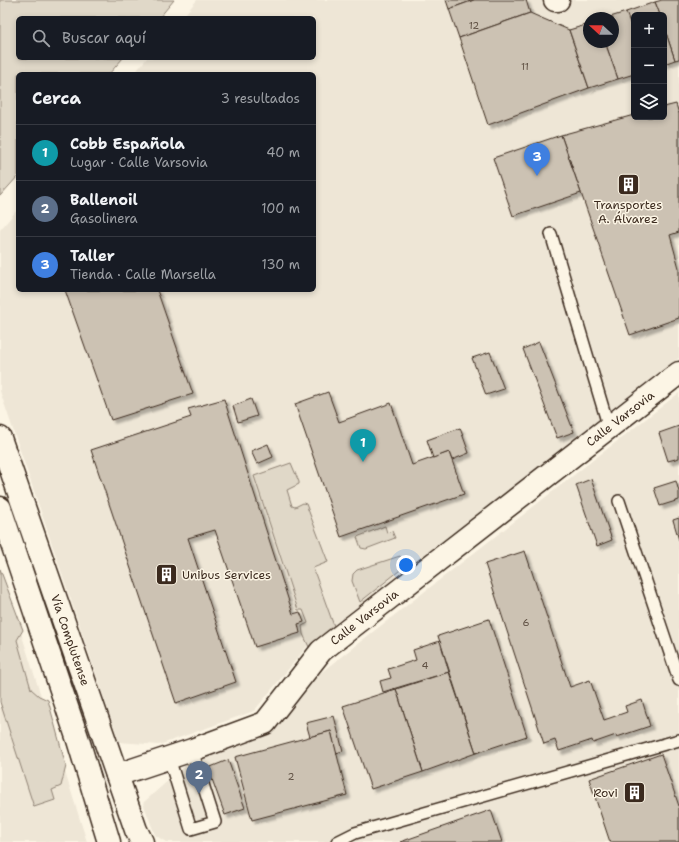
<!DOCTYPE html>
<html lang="es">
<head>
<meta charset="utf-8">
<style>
	:root { --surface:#171b24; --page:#242831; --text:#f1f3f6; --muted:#9ea1a6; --line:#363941; --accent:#ea580c }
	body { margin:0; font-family:"Shantell Sans",sans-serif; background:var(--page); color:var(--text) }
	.controls { position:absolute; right:12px; top:12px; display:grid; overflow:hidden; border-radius:6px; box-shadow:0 2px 6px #0003 }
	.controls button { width:36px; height:36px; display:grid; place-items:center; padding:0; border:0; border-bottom:1px solid var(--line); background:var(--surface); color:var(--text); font:20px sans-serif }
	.compass { position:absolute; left:583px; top:12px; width:36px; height:36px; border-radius:50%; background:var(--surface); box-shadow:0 2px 6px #0003; rotate:291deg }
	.you { position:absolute; left:406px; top:565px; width:14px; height:14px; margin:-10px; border:3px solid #fff; border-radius:50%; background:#1a73e8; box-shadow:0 0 0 6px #1a73e833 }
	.badge { display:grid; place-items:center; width:26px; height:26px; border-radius:50%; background:var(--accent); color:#fff; font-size:13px; font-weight:700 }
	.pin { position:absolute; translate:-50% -33px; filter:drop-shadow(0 1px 2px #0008) }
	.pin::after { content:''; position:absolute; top:21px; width:14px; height:12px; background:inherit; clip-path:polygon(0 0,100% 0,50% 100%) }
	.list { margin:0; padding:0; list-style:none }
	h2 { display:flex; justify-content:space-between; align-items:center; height:52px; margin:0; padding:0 16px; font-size:17px }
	h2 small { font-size:13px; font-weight:400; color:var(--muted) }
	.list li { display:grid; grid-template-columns:26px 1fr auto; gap:12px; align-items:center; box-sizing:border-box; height:56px; padding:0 16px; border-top:1px solid var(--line) }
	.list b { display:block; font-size:15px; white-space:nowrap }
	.list p { margin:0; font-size:13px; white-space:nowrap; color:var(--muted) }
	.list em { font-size:13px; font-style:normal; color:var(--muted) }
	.icon { flex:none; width:22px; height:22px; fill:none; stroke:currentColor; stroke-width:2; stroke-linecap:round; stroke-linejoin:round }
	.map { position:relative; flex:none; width:679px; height:842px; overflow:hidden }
	.search { position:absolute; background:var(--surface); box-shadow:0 2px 6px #0003; left:16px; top:16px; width:300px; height:44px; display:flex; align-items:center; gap:10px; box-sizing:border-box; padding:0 14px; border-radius:6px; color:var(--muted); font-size:15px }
	.panel { position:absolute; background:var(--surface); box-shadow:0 2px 6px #0003; left:16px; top:72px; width:300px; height:220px; border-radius:6px }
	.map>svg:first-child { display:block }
	.built { fill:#eee6d6; fill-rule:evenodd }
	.green { fill:#e0d8c8; stroke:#8e8173 }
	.building { fill:#ccc2b3; stroke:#3b2a1e; filter:url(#shadow) }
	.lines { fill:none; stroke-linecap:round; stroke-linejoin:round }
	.lane-casing { stroke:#3b2a1e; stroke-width:14 }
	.street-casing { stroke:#3b2a1e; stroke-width:25 }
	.primary-casing { stroke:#3b2a1e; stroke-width:25 }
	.lane { stroke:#fcf5e5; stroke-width:11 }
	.street { stroke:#fcf5e5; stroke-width:22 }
	.primary { stroke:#fcf5e5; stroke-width:22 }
	.labels { text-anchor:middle; stroke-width:3; stroke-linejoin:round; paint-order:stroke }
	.number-label { font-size:10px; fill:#5f5043 }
	.poi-label { font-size:12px; fill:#3b2a1e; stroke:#fcf5e5 }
	.street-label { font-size:12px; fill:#3b2a1e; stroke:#fcf5e5 }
</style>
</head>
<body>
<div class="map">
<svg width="679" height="842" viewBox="0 0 679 842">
	<defs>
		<filter id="shadow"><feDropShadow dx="3.5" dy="3.5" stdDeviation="1" flood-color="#0004"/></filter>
	</defs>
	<rect width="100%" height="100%" fill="#fcf5e5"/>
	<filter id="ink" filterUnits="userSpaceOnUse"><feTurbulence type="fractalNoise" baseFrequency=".025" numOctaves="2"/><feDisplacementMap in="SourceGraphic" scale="8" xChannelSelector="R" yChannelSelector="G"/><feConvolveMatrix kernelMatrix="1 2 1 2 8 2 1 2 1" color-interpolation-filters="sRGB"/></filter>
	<g filter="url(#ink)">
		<g class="built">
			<path d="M197,0H679V358L309,644L254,711L159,745L119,742L0,391V230L18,209V290H314V74H134L147,58H314V18H182ZM634,15H664V117H634ZM589,18H613V42H589Z"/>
			<polygon points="679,393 679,842 166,842 155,835 143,803 189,762 275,729 319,674"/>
			<polygon points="0,566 87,842 0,842"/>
		</g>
		<g class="green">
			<polygon points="0,0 174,0 159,18 18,18 18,58 123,58 109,74 18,74 18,176 0,196"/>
			<polygon points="291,463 299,482 299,484 287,490 292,506 295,507 303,503 306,504 328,562 313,568 334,626 309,647 303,634 302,626 308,623 303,610 298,610 254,476"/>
			<polygon points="385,526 387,533 392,531 395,538 366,549 361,548 357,537"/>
			<polygon points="400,556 404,567 360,602 352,581 353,574 357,570"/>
			<polygon points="0,569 23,630 17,640 31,689 39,696 48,700 66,766 61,786 52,790 55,800 34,807 0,702"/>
		</g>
		<g class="building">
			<polygon points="446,0 474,0 449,9"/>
			<polygon points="474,0 526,0 530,13 459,38 449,9"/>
			<polygon points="662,0 679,0 679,59 675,60 664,27 664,15 660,15 655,2"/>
			<polygon points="655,2 660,15 634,15 634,34 626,12"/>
			<polygon points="626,12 634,34 634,74 618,79 605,42 613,42 613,18 607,18"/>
			<polygon points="530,13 569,30 589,88 488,125 459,38"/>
			<polygon points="589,24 589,42 605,42 618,79 589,88 569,30"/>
			<polygon points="664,27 675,60 664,64"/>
			<polygon points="676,104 679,114 679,232 670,235 679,268 679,318 630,335 561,135 634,115 634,117 664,117 664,107"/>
			<polygon points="561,135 581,193 513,216 493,158"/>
			<polygon points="65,290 157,290 193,394 111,420"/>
			<polygon points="539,342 574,432 557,438 523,349"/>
			<polygon points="490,352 504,389 486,395 472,358"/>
			<polygon points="328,392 339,422 391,403 412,465 449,452 464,494 341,537 295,404"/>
			<polygon points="224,399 293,614 300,612 304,622 298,624 300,633 255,647 215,530 188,538 236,682 176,703 91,450 191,417 188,409"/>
			<polygon points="251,399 257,416 238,422 233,406"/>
			<polygon points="679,426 679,458 668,461 659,433"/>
			<polygon points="460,428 469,453 452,460 449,452 433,458 427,440"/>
			<polygon points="268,444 273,457 257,464 251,451"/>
			<polygon points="591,479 612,540 597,546 576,485"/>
			<polygon points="676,481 679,492 679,500 660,506 654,488"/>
			<polygon points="679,518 679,540 673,520"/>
			<polygon points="525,551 570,687 590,680 604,720 627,712 625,706 642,700 650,726 617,737 616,735 593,743 592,740 559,751 555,740 544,744 485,564"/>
			<polygon points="489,619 527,736 476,753 438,636"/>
			<polygon points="440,641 449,672 383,692 380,681 391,678 388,669 416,660 413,650"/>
			<polygon points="449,672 476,753 423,772 396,689"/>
			<polygon points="396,689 423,772 371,789 343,706"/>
			<polygon points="334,716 343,751 336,753 331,731 310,737 306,723"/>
			<polygon points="331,731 347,795 252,820 235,757"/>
			<polygon points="661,754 679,806 679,842 610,842 589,779"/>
			<polygon points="228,760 245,808 225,815 208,768"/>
			<polygon points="491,810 502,842 400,842"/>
		</g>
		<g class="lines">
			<defs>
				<g id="lane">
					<polyline points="551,234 609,428"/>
					<polyline points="619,501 679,680"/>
					<polyline points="169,758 191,829 215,822 192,750"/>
					<polyline points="337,842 355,833 679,740"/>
				</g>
				<g id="street">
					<polyline points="555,0 558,0"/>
					<path id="s1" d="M117,775L192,750L265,723L321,651L679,373"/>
				</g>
				<g id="primary">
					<path id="s2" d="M0,438L136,830L142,842"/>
					<polyline points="0,508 78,740 109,842"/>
				</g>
			</defs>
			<use href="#lane" class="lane-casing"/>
			<use href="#street" class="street-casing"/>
			<use href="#primary" class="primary-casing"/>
			<use href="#lane" class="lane"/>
			<use href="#street" class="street"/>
			<use href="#primary" class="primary"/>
		</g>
	</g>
	<defs>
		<symbol id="building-square" viewBox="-11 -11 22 22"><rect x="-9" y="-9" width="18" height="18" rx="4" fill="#3b2a1e" stroke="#fcf5e5"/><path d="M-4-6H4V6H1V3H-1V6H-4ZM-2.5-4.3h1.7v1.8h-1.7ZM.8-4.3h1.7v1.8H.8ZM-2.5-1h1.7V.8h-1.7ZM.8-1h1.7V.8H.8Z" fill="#fff"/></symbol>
	</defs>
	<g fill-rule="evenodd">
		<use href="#building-square" x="616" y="172" width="25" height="25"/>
		<use href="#building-square" x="154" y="562" width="25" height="25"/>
		<use href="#building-square" x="622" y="780" width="25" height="25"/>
	</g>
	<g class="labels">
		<g class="number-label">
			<text x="474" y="29">12</text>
			<text x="525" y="70">11</text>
			<text x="526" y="626">6</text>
			<text x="425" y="669">4</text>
			<text x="291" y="780">2</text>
		</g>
		<g class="poi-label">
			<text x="628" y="209">Transportes<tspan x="628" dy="14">A. Álvarez</tspan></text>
			<text x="182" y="579" text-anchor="start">Unibus Services</text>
			<text x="618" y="797" text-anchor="end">Rovi</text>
		</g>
		<g class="street-label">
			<text dy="4" stroke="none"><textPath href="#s1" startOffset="627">Calle Varsovia</textPath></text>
			<text dy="4" stroke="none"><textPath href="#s1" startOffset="303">Calle Varsovia</textPath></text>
			<text dy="4" stroke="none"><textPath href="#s2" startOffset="214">Vía Complutense</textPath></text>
		</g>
	</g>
</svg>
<div class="controls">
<button>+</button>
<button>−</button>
<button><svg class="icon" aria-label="layers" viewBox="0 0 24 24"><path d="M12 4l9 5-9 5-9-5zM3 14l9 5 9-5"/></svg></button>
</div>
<svg class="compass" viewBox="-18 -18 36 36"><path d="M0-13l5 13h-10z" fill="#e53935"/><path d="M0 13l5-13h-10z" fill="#9ea1a6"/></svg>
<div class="you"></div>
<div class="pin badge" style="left:363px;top:462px;background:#0f9aa8">1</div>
<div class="pin badge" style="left:199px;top:794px;background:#5c6f8a">2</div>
<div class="pin badge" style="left:537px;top:176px;background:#3f7fe0">3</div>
<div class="search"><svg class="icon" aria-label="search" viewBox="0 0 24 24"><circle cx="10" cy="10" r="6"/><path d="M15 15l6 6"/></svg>Buscar aquí</div>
<section class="panel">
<h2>Cerca<small>3 resultados</small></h2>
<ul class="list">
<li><span class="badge" style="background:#0f9aa8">1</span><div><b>Cobb Española</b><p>Lugar · Calle Varsovia</p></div><em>40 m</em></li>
<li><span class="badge" style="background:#5c6f8a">2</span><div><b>Ballenoil</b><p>Gasolinera</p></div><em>100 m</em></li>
<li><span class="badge" style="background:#3f7fe0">3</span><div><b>Taller</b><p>Tienda · Calle Marsella</p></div><em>130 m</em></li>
</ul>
</section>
</div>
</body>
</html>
